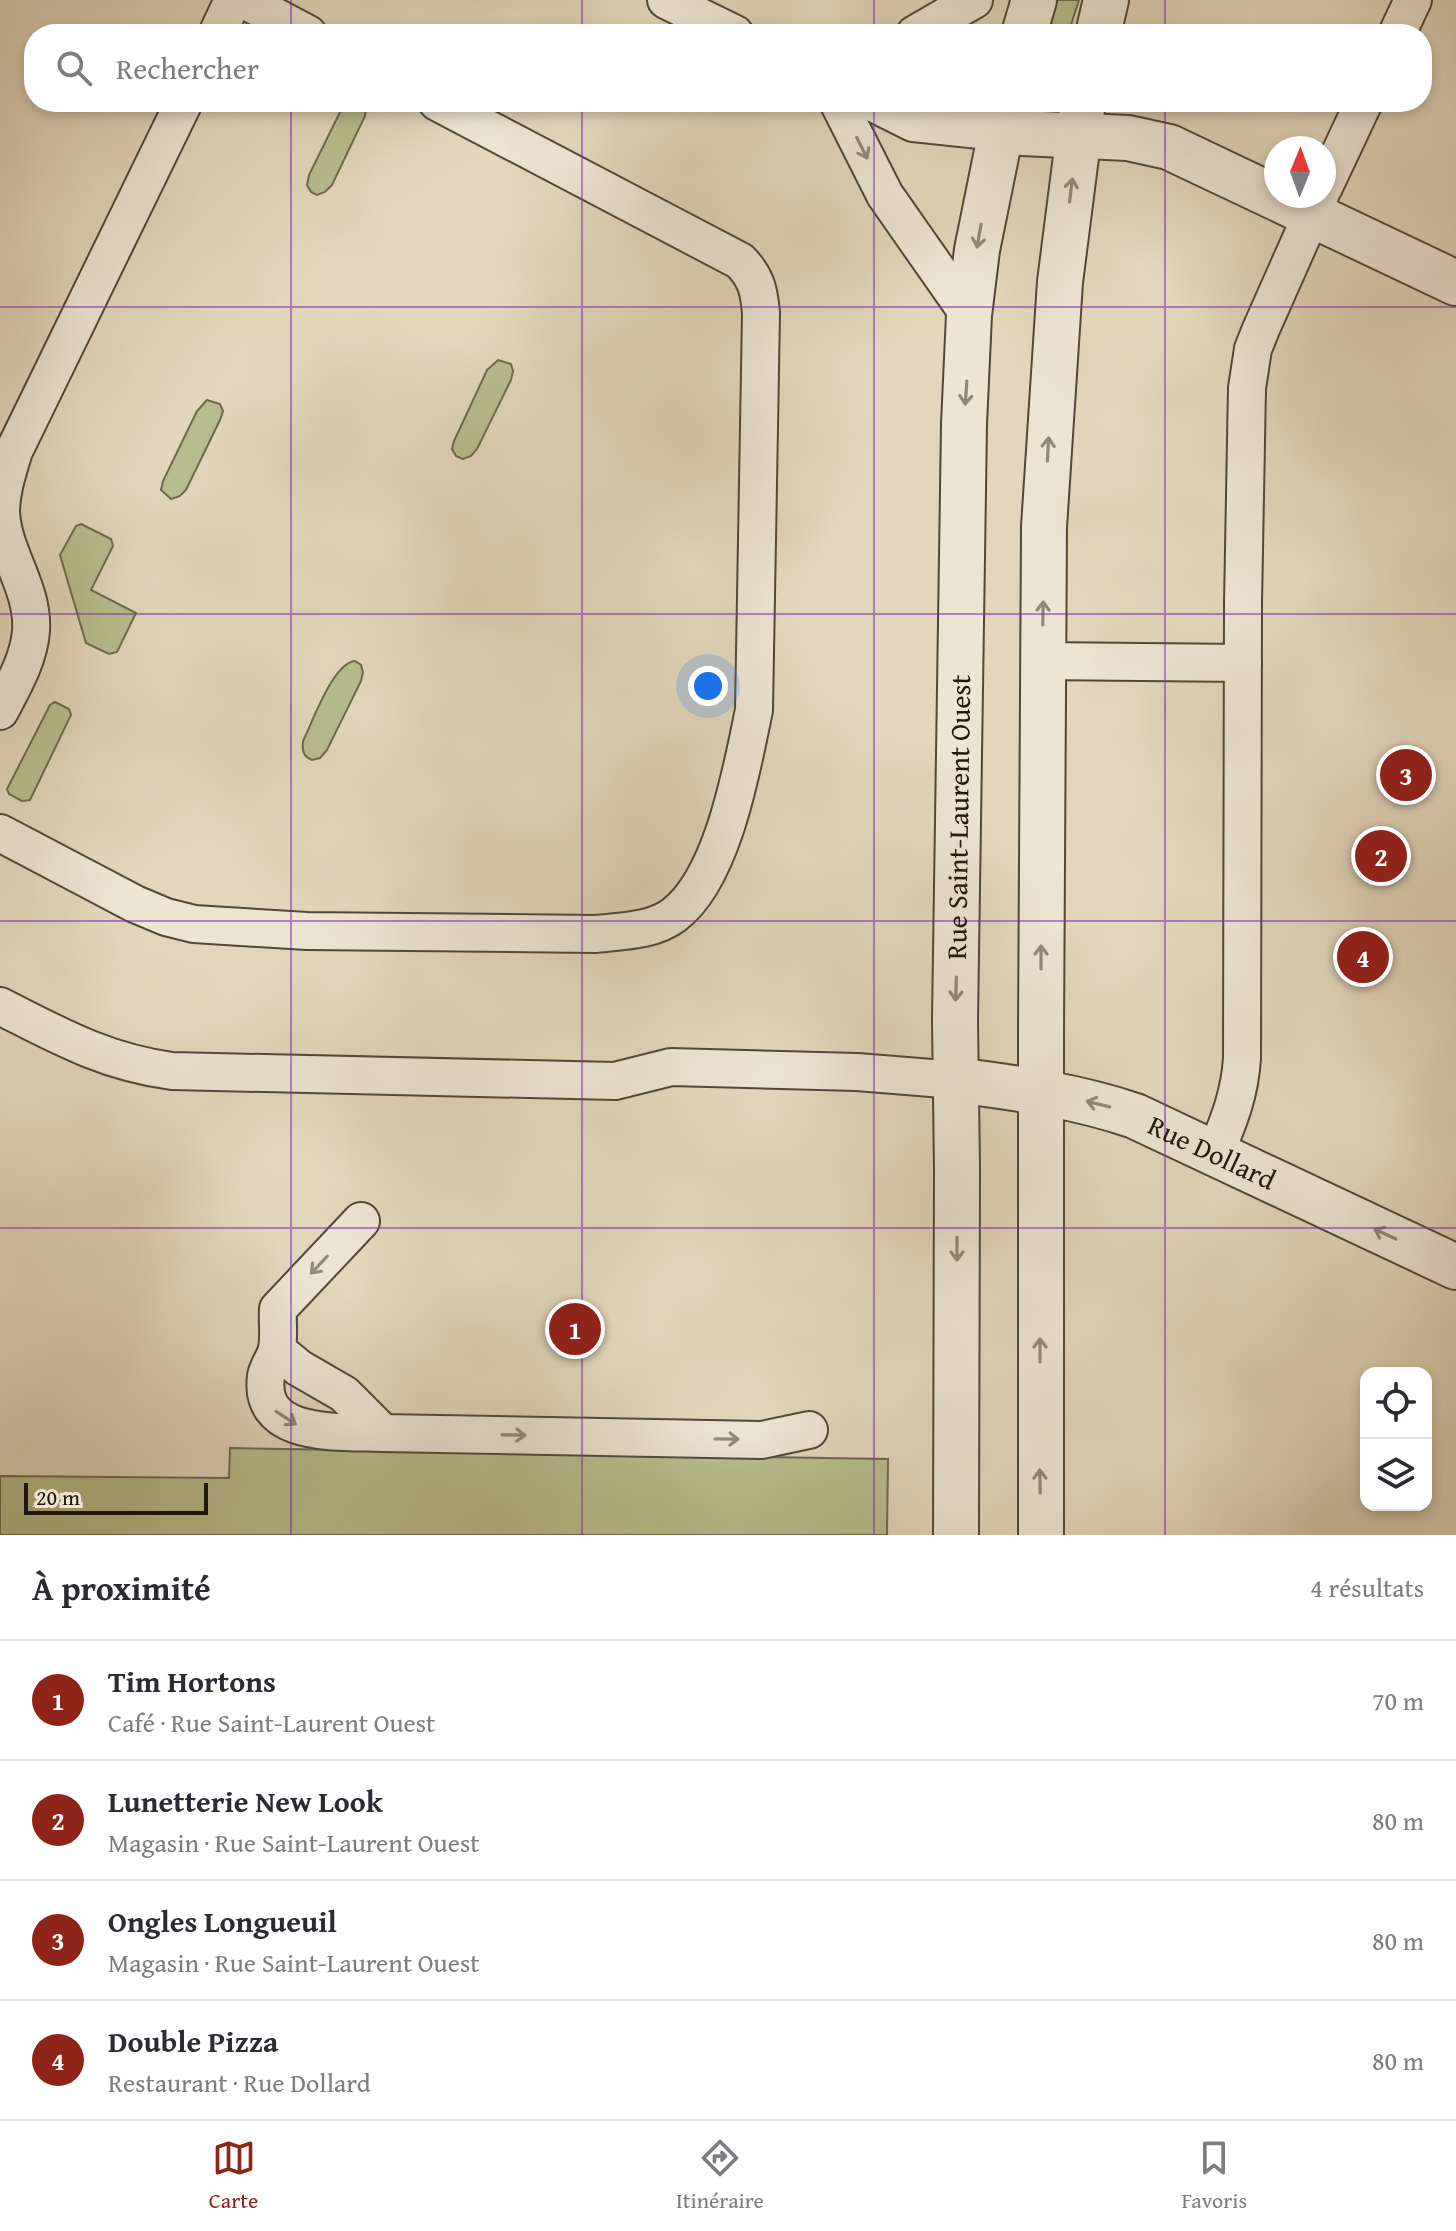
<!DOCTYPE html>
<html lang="fr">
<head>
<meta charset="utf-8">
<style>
	:root { --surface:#fff; --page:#f2f2f3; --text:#2b2b33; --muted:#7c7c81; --line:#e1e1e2; --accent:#8f2418 }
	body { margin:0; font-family:"Gentium Book Plus",serif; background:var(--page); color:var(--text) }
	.controls { position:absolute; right:24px; bottom:24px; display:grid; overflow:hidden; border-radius:16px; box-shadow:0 4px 12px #0003 }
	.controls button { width:72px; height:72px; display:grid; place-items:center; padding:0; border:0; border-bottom:2px solid var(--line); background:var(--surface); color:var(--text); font:40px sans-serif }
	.compass { position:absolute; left:1264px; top:136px; width:72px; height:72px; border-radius:50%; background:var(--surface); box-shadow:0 4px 12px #0003; rotate:1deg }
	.scale { position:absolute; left:24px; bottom:20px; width:184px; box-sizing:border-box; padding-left:8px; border:4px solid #21180d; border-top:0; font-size:22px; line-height:28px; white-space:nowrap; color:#21180d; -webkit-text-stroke:6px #ede4d2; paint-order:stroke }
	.you { position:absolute; left:708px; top:686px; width:28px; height:28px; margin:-20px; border:6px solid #fff; border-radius:50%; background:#1a73e8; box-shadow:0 0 0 12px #1a73e833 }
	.badge { display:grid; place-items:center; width:52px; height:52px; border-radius:50%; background:var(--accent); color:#fff; font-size:26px; font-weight:700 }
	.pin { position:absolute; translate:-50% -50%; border:4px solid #fff; box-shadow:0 2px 8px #0006 }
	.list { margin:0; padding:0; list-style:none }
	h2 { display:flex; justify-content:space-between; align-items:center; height:104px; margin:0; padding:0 32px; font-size:34px }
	h2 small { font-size:26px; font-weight:400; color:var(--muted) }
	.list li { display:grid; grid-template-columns:52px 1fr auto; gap:24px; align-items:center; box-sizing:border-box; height:120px; padding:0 32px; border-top:2px solid var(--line) }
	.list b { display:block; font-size:30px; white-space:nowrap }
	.list p { margin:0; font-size:26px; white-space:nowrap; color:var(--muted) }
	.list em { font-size:26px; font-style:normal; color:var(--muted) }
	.icon { flex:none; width:44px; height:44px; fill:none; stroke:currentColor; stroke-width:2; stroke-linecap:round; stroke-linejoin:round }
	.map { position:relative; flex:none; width:1456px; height:1535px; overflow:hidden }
	.search { position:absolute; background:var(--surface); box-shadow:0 4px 12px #0003; left:24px; right:24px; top:24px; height:88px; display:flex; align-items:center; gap:20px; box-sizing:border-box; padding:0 28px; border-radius:32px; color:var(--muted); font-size:30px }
	.sheet { height:584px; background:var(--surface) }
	nav { display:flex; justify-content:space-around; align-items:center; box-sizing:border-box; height:112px; border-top:2px solid var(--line); background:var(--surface); font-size:22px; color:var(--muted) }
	nav a { display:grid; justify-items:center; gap:4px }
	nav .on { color:var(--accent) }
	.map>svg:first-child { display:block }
	.green { fill:#b8bd8d; stroke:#6c6a4d; stroke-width:2 }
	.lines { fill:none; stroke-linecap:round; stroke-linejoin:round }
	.service-casing { stroke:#524838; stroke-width:40 }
	.minor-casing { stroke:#524838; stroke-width:48 }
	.tertiary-casing { stroke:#524838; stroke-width:48 }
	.service { stroke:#ede4d2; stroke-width:36 }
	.minor { stroke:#ede4d2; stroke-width:44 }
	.tertiary { stroke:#ede4d2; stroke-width:44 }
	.oneway { stroke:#918879 }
	.grid { fill:none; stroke:#7b2cbf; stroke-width:2; stroke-opacity:0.55 }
	.labels { text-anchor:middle; stroke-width:8; stroke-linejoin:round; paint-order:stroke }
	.street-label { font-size:28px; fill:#21180d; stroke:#ede4d2 }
</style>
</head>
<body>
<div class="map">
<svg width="1456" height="1535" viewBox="0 0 1456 1535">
	<rect width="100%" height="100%" fill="#e3d6ba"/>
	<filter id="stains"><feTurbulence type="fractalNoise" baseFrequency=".0025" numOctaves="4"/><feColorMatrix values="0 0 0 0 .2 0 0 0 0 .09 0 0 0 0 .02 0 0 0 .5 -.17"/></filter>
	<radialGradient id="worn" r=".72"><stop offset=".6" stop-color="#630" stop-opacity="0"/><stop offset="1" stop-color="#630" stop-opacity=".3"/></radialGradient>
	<g class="green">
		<polygon points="1057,0 1079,0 1068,34 1047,33"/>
		<polygon points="345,102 367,102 365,116 332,185 325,192 317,195 311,192 307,185 309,175"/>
		<polygon points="498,360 511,364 513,371 511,380 477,449 471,456 463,459 456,456 452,449 454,441 487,370"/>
		<polygon points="207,400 220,404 223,411 220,420 186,490 180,496 171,499 161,490 163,481 197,411"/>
		<polygon points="81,524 111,539 113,546 91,590 136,613 117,652 109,654 86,643 60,555 76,526"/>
		<path d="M355,661L361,665L363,672L361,681L327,750L320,758L312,760C303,756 302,751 303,741C313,721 333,663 355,661Z"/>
		<polygon points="55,702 69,709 71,715 30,800 22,801 9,794 7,789 50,705"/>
		<polygon points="230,1448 888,1459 887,1535 0,1535 0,1476 229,1478"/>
	</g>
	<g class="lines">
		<defs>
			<g id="service">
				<polyline points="244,0 308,34"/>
				<polyline points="666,0 735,34"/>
				<polyline points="217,34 233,0"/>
				<polyline points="915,34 974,0"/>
				<polyline points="1397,34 1413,0"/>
				<polyline points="838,102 885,195 969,315"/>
				<polyline points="871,102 913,123 999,132"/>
				<polyline points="1324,187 1364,102"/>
				<polyline points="1042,661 1243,663"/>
				<path d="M0,711C13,686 29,659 31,631C34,588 3,554 1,512C1,491 8,471 14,451L184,102"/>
				<path d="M0,833L135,904L166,917L194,924L307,931L596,934C622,931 653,931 674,915C723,878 742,768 754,710L761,313C759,290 756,277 740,261L437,102"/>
				<path d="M0,1006C59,1036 105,1062 172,1071L615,1081L671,1067L857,1072L956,1080"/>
				<path d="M1215,1154C1229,1121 1240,1093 1242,1058L1243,603L1247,388L1253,349L1261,329L1320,196"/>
				<path d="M361,1221L278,1309C277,1323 280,1340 276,1353C273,1360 268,1368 266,1376C257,1440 343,1431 383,1433L762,1440L809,1430"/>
				<polyline points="277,1350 299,1368 344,1394 383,1433"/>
			</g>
			<g id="minor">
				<polyline points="999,132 1128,138 1169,147 1456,283"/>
				<path id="s1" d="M956,1080C1017,1088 1077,1096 1135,1116L1456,1267"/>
			</g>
			<g id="tertiary">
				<polyline points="1024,34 1034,0"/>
				<polyline points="1098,34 1106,0"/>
				<path id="s2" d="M956,1535L957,1169L955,1020L964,424L969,315L977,250L1007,102"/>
				<polyline points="1041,1535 1041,1031 1044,527 1060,282 1083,102"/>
			</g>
		</defs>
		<use href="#service" class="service-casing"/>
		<use href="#minor" class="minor-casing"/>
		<use href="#tertiary" class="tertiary-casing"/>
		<use href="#service" class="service"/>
		<use href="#minor" class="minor"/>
		<use href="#tertiary" class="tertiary"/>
	</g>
	<defs><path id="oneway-shaft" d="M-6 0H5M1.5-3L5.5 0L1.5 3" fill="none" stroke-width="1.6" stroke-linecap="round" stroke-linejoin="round" transform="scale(2)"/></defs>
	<g class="oneway">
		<use href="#oneway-shaft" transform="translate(862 148) rotate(63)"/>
		<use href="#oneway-shaft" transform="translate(1071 190) rotate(-83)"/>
		<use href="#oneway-shaft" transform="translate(979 236) rotate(100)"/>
		<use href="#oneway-shaft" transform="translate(966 393) rotate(94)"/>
		<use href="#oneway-shaft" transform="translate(1048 449) rotate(-87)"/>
		<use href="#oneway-shaft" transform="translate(1043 613) rotate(-89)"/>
		<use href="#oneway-shaft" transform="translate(1041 957) rotate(-90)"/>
		<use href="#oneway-shaft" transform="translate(956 989) rotate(92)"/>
		<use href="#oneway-shaft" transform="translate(1098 1104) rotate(-166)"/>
		<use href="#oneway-shaft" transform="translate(1385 1234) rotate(-155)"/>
		<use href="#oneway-shaft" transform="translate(957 1249) rotate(90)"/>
		<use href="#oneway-shaft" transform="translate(319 1265) rotate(133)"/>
		<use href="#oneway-shaft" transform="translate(1040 1350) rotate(-90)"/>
		<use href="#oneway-shaft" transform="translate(286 1418) rotate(33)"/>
		<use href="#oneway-shaft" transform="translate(514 1435) rotate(1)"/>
		<use href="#oneway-shaft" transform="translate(727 1439) rotate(1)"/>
		<use href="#oneway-shaft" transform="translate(1040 1481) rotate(-91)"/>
	</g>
	<path class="grid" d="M291,0V34M582,0V34M874,0V34M1165,0V34M291,102V1535M582,102V1535M874,102V1535M1165,102V1535M0,307H1456M0,614H1456M0,921H1456M0,1228H1456"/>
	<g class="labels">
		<g class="street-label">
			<text dy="10" stroke="none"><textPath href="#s2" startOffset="718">Rue Saint-Laurent Ouest</textPath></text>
			<text dy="10" stroke="none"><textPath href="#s1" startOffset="268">Rue Dollard</textPath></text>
		</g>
	</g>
	<rect width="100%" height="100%" filter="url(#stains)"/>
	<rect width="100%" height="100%" fill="url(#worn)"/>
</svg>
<div class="controls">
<button><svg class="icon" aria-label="locate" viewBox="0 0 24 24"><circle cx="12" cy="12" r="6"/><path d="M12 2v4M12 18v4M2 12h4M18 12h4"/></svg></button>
<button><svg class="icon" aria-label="layers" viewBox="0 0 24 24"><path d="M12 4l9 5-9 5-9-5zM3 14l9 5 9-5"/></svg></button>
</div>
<svg class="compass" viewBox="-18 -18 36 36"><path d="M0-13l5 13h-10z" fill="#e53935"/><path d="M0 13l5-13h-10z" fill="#7c7c81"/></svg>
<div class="scale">20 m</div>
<div class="you"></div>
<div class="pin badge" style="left:575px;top:1329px">1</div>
<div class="pin badge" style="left:1381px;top:856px">2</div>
<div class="pin badge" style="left:1406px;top:775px">3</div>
<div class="pin badge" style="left:1363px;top:957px">4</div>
<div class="search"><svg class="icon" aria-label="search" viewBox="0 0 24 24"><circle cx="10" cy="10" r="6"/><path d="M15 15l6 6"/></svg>Rechercher</div>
</div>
<section class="sheet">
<h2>À proximité<small>4 résultats</small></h2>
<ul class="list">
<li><span class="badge">1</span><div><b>Tim Hortons</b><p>Café · Rue Saint-Laurent Ouest</p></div><em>70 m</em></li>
<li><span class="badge">2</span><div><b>Lunetterie New Look</b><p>Magasin · Rue Saint-Laurent Ouest</p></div><em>80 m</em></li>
<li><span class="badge">3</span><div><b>Ongles Longueuil</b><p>Magasin · Rue Saint-Laurent Ouest</p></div><em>80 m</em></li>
<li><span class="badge">4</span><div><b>Double Pizza</b><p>Restaurant · Rue Dollard</p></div><em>80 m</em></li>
</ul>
</section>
<nav>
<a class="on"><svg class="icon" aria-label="map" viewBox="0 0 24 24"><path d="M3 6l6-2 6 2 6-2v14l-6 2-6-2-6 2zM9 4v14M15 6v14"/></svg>Carte</a>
<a><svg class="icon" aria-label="directions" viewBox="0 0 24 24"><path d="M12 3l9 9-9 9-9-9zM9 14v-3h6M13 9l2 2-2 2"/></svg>Itinéraire</a>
<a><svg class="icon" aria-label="saved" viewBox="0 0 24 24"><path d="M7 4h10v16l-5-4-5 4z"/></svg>Favoris</a>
</nav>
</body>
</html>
